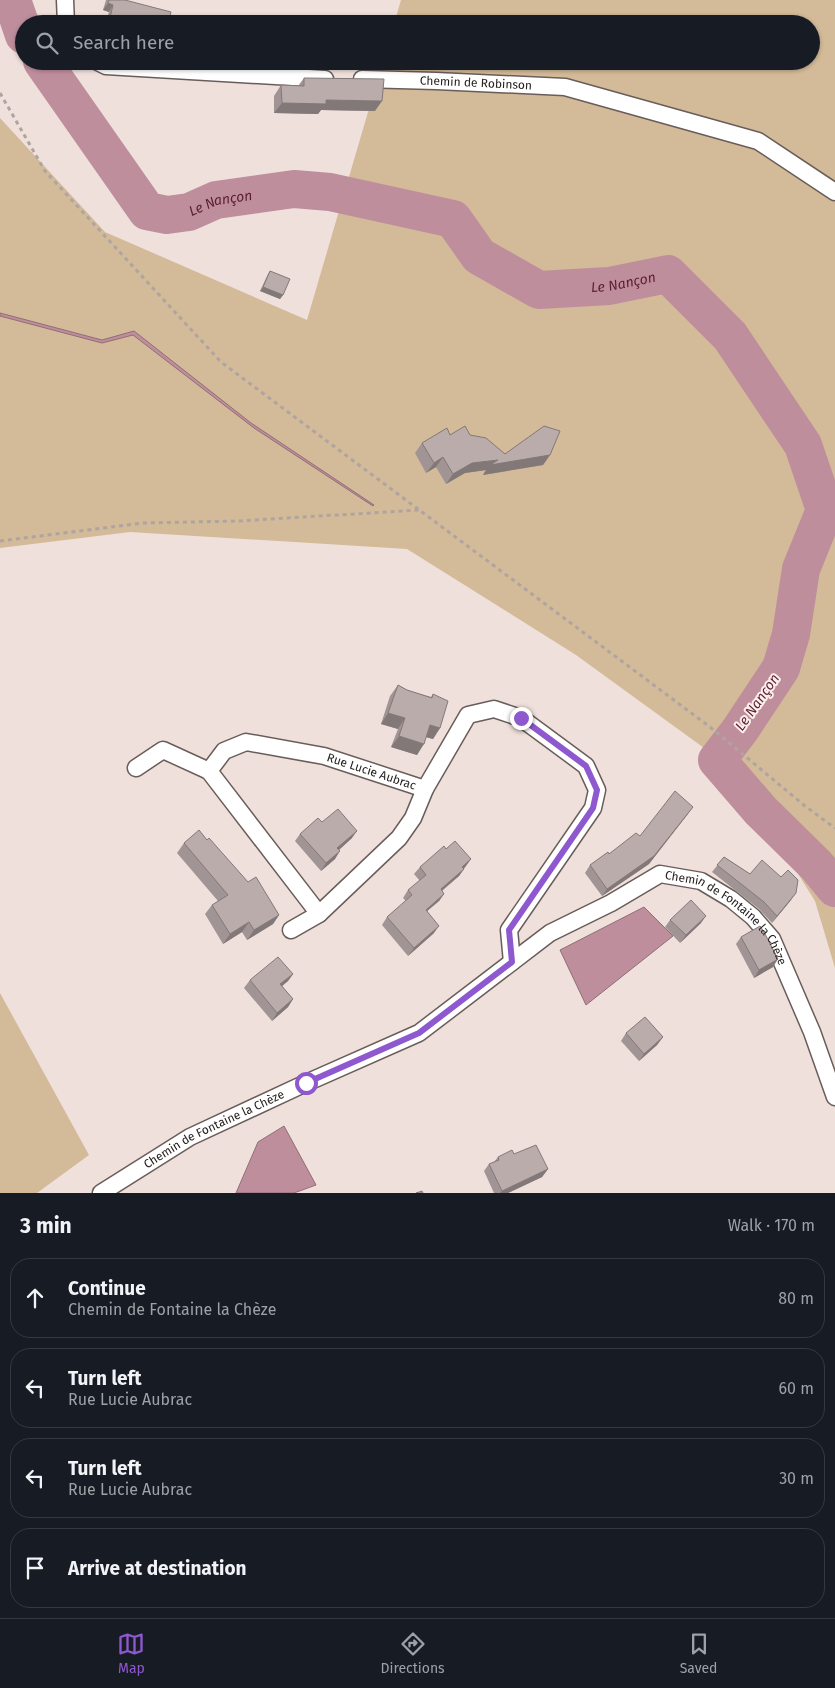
<!DOCTYPE html>
<html lang="en">
<head>
<meta charset="utf-8">
<style>
	:root { --surface:#171b24; --page:#242831; --text:#f1f3f6; --muted:#9ea1a6; --line:#363941; --accent:#8e58cf }
	body { margin:0; font-family:"Fira Sans",sans-serif; background:var(--page); color:var(--text) }
	.stop { position:absolute; width:15px; height:15px; margin:-11px; border:4px solid #8e58cf; border-radius:50%; background:#fff }
	.stop.end { background:#8e58cf; border-color:#fff; box-shadow:0 1px 5px #0008 }
	.list { margin:0; padding:0; list-style:none }
	h2 { display:flex; justify-content:space-between; align-items:center; height:65px; margin:0; padding:0 20px; font-size:21px }
	h2 small { font-size:16px; font-weight:400; color:var(--muted) }
	.list li { display:grid; grid-template-columns:32px 1fr auto; gap:15px; align-items:center; box-sizing:border-box; height:80px; margin:0 10px 10px; padding:0 10px; border:1px solid var(--line); border-radius:20px }
	.list b { display:block; font-size:19px; white-space:nowrap }
	.list p { margin:0; font-size:16px; white-space:nowrap; color:var(--muted) }
	.list em { font-size:16px; font-style:normal; color:var(--muted) }
	.icon { flex:none; width:28px; height:28px; fill:none; stroke:currentColor; stroke-width:2; stroke-linecap:round; stroke-linejoin:round }
	.map { position:relative; flex:none; width:835px; height:1193px; overflow:hidden }
	.search { position:absolute; background:var(--surface); box-shadow:0 1px 4px #0004; left:15px; right:15px; top:15px; height:55px; display:flex; align-items:center; gap:12px; box-sizing:border-box; padding:0 18px; border-radius:28px; color:var(--muted); font-size:19px }
	.sheet { height:425px; background:var(--surface) }
	nav { display:flex; justify-content:space-around; align-items:center; box-sizing:border-box; height:70px; border-top:1px solid var(--line); background:var(--surface); font-size:14px; color:var(--muted) }
	nav a { display:grid; justify-items:center; gap:2px }
	nav .on { color:var(--accent) }
	.map>svg:first-child { display:block }
	.green { fill:#d3ba98 }
	.water { fill:#bf8e9c; stroke:#916d76 }
	.lines { fill:none; stroke-linecap:round; stroke-linejoin:round }
	.river { stroke:#bf8e9c; stroke-width:38 }
	.minor-casing { stroke:#695d59; stroke-width:19 }
	.path { stroke:#b0a4a0; stroke-width:3; stroke-dasharray:4 4; stroke-linecap:butt }
	.minor { stroke:#fff; stroke-width:16 }
	.wall { fill:#a19494 }
	.shaded-wall { fill:#837878 }
	.building { fill:#bbacac; stroke:#837878 }
	.route { stroke:#8e58cf; stroke-width:6 }
	.labels { text-anchor:middle; stroke-width:4; stroke-linejoin:round; paint-order:stroke }
	.street-label { font-size:12px; fill:#26211f; stroke:#fceee9 }
	.water-label { font-size:14px; font-style:italic; fill:#5a1e35; stroke:#fceee9 }
</style>
</head>
<body>
<div class="map">
<svg width="835" height="1193" viewBox="0 0 835 1193">
	<rect width="100%" height="100%" fill="#efe0dc"/>
	<g class="green">
		<polygon points="401,0 835,0 835,968 815,901 733,769 576,655 407,549 130,532 0,548 0,118 105,232 307,320 383,61 811,61 811,24 394,24"/>
		<polygon points="0,993 89,1155 37,1193 0,1193"/>
	</g>
	<g class="water">
		<polygon points="0,313 102,340 134,331 251,423 374,505 373,506 254,428 133,335 102,343 0,316"/>
		<polygon points="644,907 673,936 586,1005 560,950"/>
		<polygon points="284,1126 316,1185 294,1193 236,1193 258,1142"/>
	</g>
	<g class="lines">
		<g class="river">
			<polyline points="12,0 24,35"/>
			<path id="s1" d="M42,61L147,211L167,215L189,212L216,200L294,189L330,192L453,219L479,256L539,290L609,286L668,274L730,336L803,445L825,510L801,569L791,634L781,668L740,730L717,760L761,811L816,865L835,888"/>
		</g>
		<defs>
			<g id="minor">
				<polyline points="65,0 66,24"/>
				<polyline points="96,61 106,66 325,79"/>
				<path id="s2" d="M362,79L436,81L565,87L758,141L835,192"/>
				<path id="s3" d="M136,768L163,750L209,771L224,751L246,742L324,756L425,789L468,715L494,709L521,718L586,766L597,790L593,808L509,930L512,962"/>
				<polyline points="209,771 319,914"/>
				<polyline points="291,930 319,914 399,838 413,818 425,789"/>
				<path id="s4" d="M101,1193L190,1137L306,1083L419,1033L550,933L611,903L660,874L701,881L731,899L753,917L772,939L812,1032L835,1097"/>
			</g>
		</defs>
		<use href="#minor" class="minor-casing"/>
		<g class="path">
			<polyline points="0,93 45,171 221,362 710,727 805,806 835,828"/>
			<polyline points="0,541 143,523 238,521 419,510"/>
		</g>
		<use href="#minor" class="minor"/>
	</g>
	<g class="wall">
		<polygon points="106,0 125,0 168,24 105,24 109,12 103,10"/>
		<polygon points="304,78 375,111 321,110 318,114 274,113 274,96 281,85 298,86"/>
		<polygon points="270,271 283,295 280,299 260,291 268,274"/>
		<polygon points="450,435 505,454 550,455 543,465 483,475 486,470 465,473 446,484 436,467 426,473 415,453 422,443"/>
		<polygon points="398,685 407,690 431,697 433,694 440,728 433,739 426,737 417,755 391,747 398,729 381,724 390,696"/>
		<polygon points="688,814 649,864 602,896 585,873 590,865 640,836"/>
		<polygon points="322,822 352,838 339,850 335,859 321,871 295,841 300,834"/>
		<polygon points="207,840 279,915 273,924 247,940 242,932 223,944 205,914 212,905 218,901 177,853 184,843"/>
		<polygon points="446,849 471,859 459,876 442,891 444,894 439,901 427,911 434,933 408,956 382,925 387,917 406,901 403,898 408,890 420,881 414,874 420,867"/>
		<polygon points="724,857 791,900 772,923 759,909 712,872"/>
		<polygon points="670,920 701,923 680,943 665,927"/>
		<polygon points="741,937 773,967 754,978 736,944"/>
		<polygon points="293,974 288,981 282,986 293,999 288,1007 272,1021 244,988 250,980"/>
		<polygon points="626,1033 663,1037 657,1045 639,1061 621,1041"/>
		<polygon points="514,1154 548,1169 542,1177 508,1193 494,1193 484,1171 489,1164 494,1162 498,1157"/>
	</g>
	<g class="shaded-wall">
		<polygon points="108,3 113,5 109,12 103,10"/>
		<polygon points="326,100 382,101 375,111 321,110 318,114 274,113 282,103"/>
		<polygon points="263,287 283,295 280,299 260,291"/>
		<polygon points="550,455 543,465 483,475 486,470 465,473 446,484 453,474 472,463"/>
		<polygon points="443,457 436,467 426,473 434,463"/>
		<polygon points="388,713 405,718 398,729 381,724"/>
		<polygon points="430,725 440,728 433,739 422,736"/>
		<polygon points="399,736 424,744 417,755 391,747"/>
		<polygon points="693,807 649,864 602,896 607,889"/>
		<polygon points="357,831 352,838 332,856 337,848"/>
		<polygon points="340,851 335,859 321,871 326,863"/>
		<polygon points="471,859 465,867 457,874 462,867"/>
		<polygon points="464,869 459,876 435,896 441,889"/>
		<polygon points="796,893 791,900 772,923 777,916"/>
		<polygon points="444,894 439,901 420,917 426,910"/>
		<polygon points="279,915 273,924 247,940 254,930"/>
		<polygon points="706,916 701,923 680,943 686,935"/>
		<polygon points="249,922 242,932 223,944 230,934"/>
		<polygon points="439,926 434,933 408,956 414,948"/>
		<polygon points="778,959 773,967 754,978 759,970"/>
		<polygon points="293,974 288,981 275,992 280,984"/>
		<polygon points="293,999 288,1007 272,1021 277,1013"/>
		<polygon points="663,1037 657,1045 639,1061 644,1054"/>
		<polygon points="548,1169 542,1177 508,1193 500,1193 502,1191"/>
	</g>
	<g class="building">
		<polygon points="109,0 125,0 171,12 168,24 116,24 109,22 113,5 108,3"/>
		<polygon points="304,78 384,79 382,101 326,100 326,104 282,103 281,85 304,86"/>
		<polygon points="270,271 290,279 283,295 263,287"/>
		<polygon points="465,426 470,435 486,438 505,454 544,426 560,431 550,455 490,465 498,460 472,463 453,474 443,457 434,463 422,443 447,428 450,435"/>
		<polygon points="398,685 407,690 432,698 433,694 448,701 440,728 430,725 424,744 399,736 405,718 388,713"/>
		<polygon points="675,791 693,807 654,856 607,889 590,865 608,852 609,854 636,833 640,836"/>
		<polygon points="338,809 357,831 337,848 340,851 326,863 300,834 318,818 322,822"/>
		<polygon points="199,830 207,840 209,838 248,882 256,877 279,915 254,930 249,922 230,934 212,905 228,895 184,843"/>
		<polygon points="455,841 471,859 462,867 464,869 441,889 444,894 426,910 439,926 414,948 387,917 412,895 408,890 426,875 420,867 444,846 446,849"/>
		<polygon points="724,857 750,874 762,860 781,877 788,870 798,880 796,893 777,916 764,902 717,865"/>
		<polygon points="691,900 706,916 686,935 670,920"/>
		<polygon points="760,926 764,932 778,959 759,970 741,937"/>
		<polygon points="278,957 293,974 280,984 293,999 277,1013 250,980"/>
		<polygon points="645,1017 663,1037 644,1054 626,1033"/>
		<polygon points="536,1145 548,1169 502,1191 489,1164 499,1160 498,1157 512,1150 514,1154"/>
		<polygon points="422,1191 423,1193 416,1193"/>
	</g>
	<g class="lines">
		<polyline class="route" points="306,1083 419,1033 512,962 509,930 593,808 597,790 586,766 521,718"/>
	</g>
	<g class="labels">
		<g class="street-label">
			<text dy="4" stroke="none"><textPath href="#s2" startOffset="114">Chemin de Robinson</textPath></text>
			<text dy="4" stroke="none"><textPath href="#s3" startOffset="261">Rue Lucie Aubrac</textPath></text>
			<text dy="4" stroke="none"><textPath href="#s4" startOffset="730">Chemin de Fontaine la Chèze</textPath></text>
			<text dy="4" stroke="none"><textPath href="#s4" startOffset="130">Chemin de Fontaine la Chèze</textPath></text>
		</g>
		<g class="water-label">
			<text dy="5" stroke="none"><textPath href="#s1" startOffset="259">Le Nançon</textPath></text>
			<text dy="5" stroke="none"><textPath href="#s1" startOffset="695">Le Nançon</textPath></text>
			<text transform="translate(757 702) rotate(-55)" y="5">Le Nançon</text>
		</g>
	</g>
</svg>
<div class="stop" style="left:306px;top:1083px"></div>
<div class="stop end" style="left:521px;top:718px"></div>
<div class="search"><svg class="icon" aria-label="search" viewBox="0 0 24 24"><circle cx="10" cy="10" r="6"/><path d="M15 15l6 6"/></svg>Search here</div>
</div>
<section class="sheet">
<h2>3 min<small>Walk · 170 m</small></h2>
<ul class="list">
<li><svg class="icon" aria-label="ahead" viewBox="0 0 24 24"><path d="M12 20V5M6 11l6-6 6 6"/></svg><div><b>Continue</b><p>Chemin de Fontaine la Chèze</p></div><em>80 m</em></li>
<li><svg class="icon" aria-label="left" viewBox="0 0 24 24"><path d="M17 20v-9H6M10 6l-5 5 5 5"/></svg><div><b>Turn left</b><p>Rue Lucie Aubrac</p></div><em>60 m</em></li>
<li><svg class="icon" aria-label="left" viewBox="0 0 24 24"><path d="M17 20v-9H6M10 6l-5 5 5 5"/></svg><div><b>Turn left</b><p>Rue Lucie Aubrac</p></div><em>30 m</em></li>
<li><svg class="icon" aria-label="arrive" viewBox="0 0 24 24"><path d="M6 21V4h12l-3 4 3 4H6"/></svg><div><b>Arrive at destination</b></div></li>
</ul>
</section>
<nav>
<a class="on"><svg class="icon" aria-label="map" viewBox="0 0 24 24"><path d="M3 6l6-2 6 2 6-2v14l-6 2-6-2-6 2zM9 4v14M15 6v14"/></svg>Map</a>
<a><svg class="icon" aria-label="directions" viewBox="0 0 24 24"><path d="M12 3l9 9-9 9-9-9zM9 14v-3h6M13 9l2 2-2 2"/></svg>Directions</a>
<a><svg class="icon" aria-label="saved" viewBox="0 0 24 24"><path d="M7 4h10v16l-5-4-5 4z"/></svg>Saved</a>
</nav>
</body>
</html>
